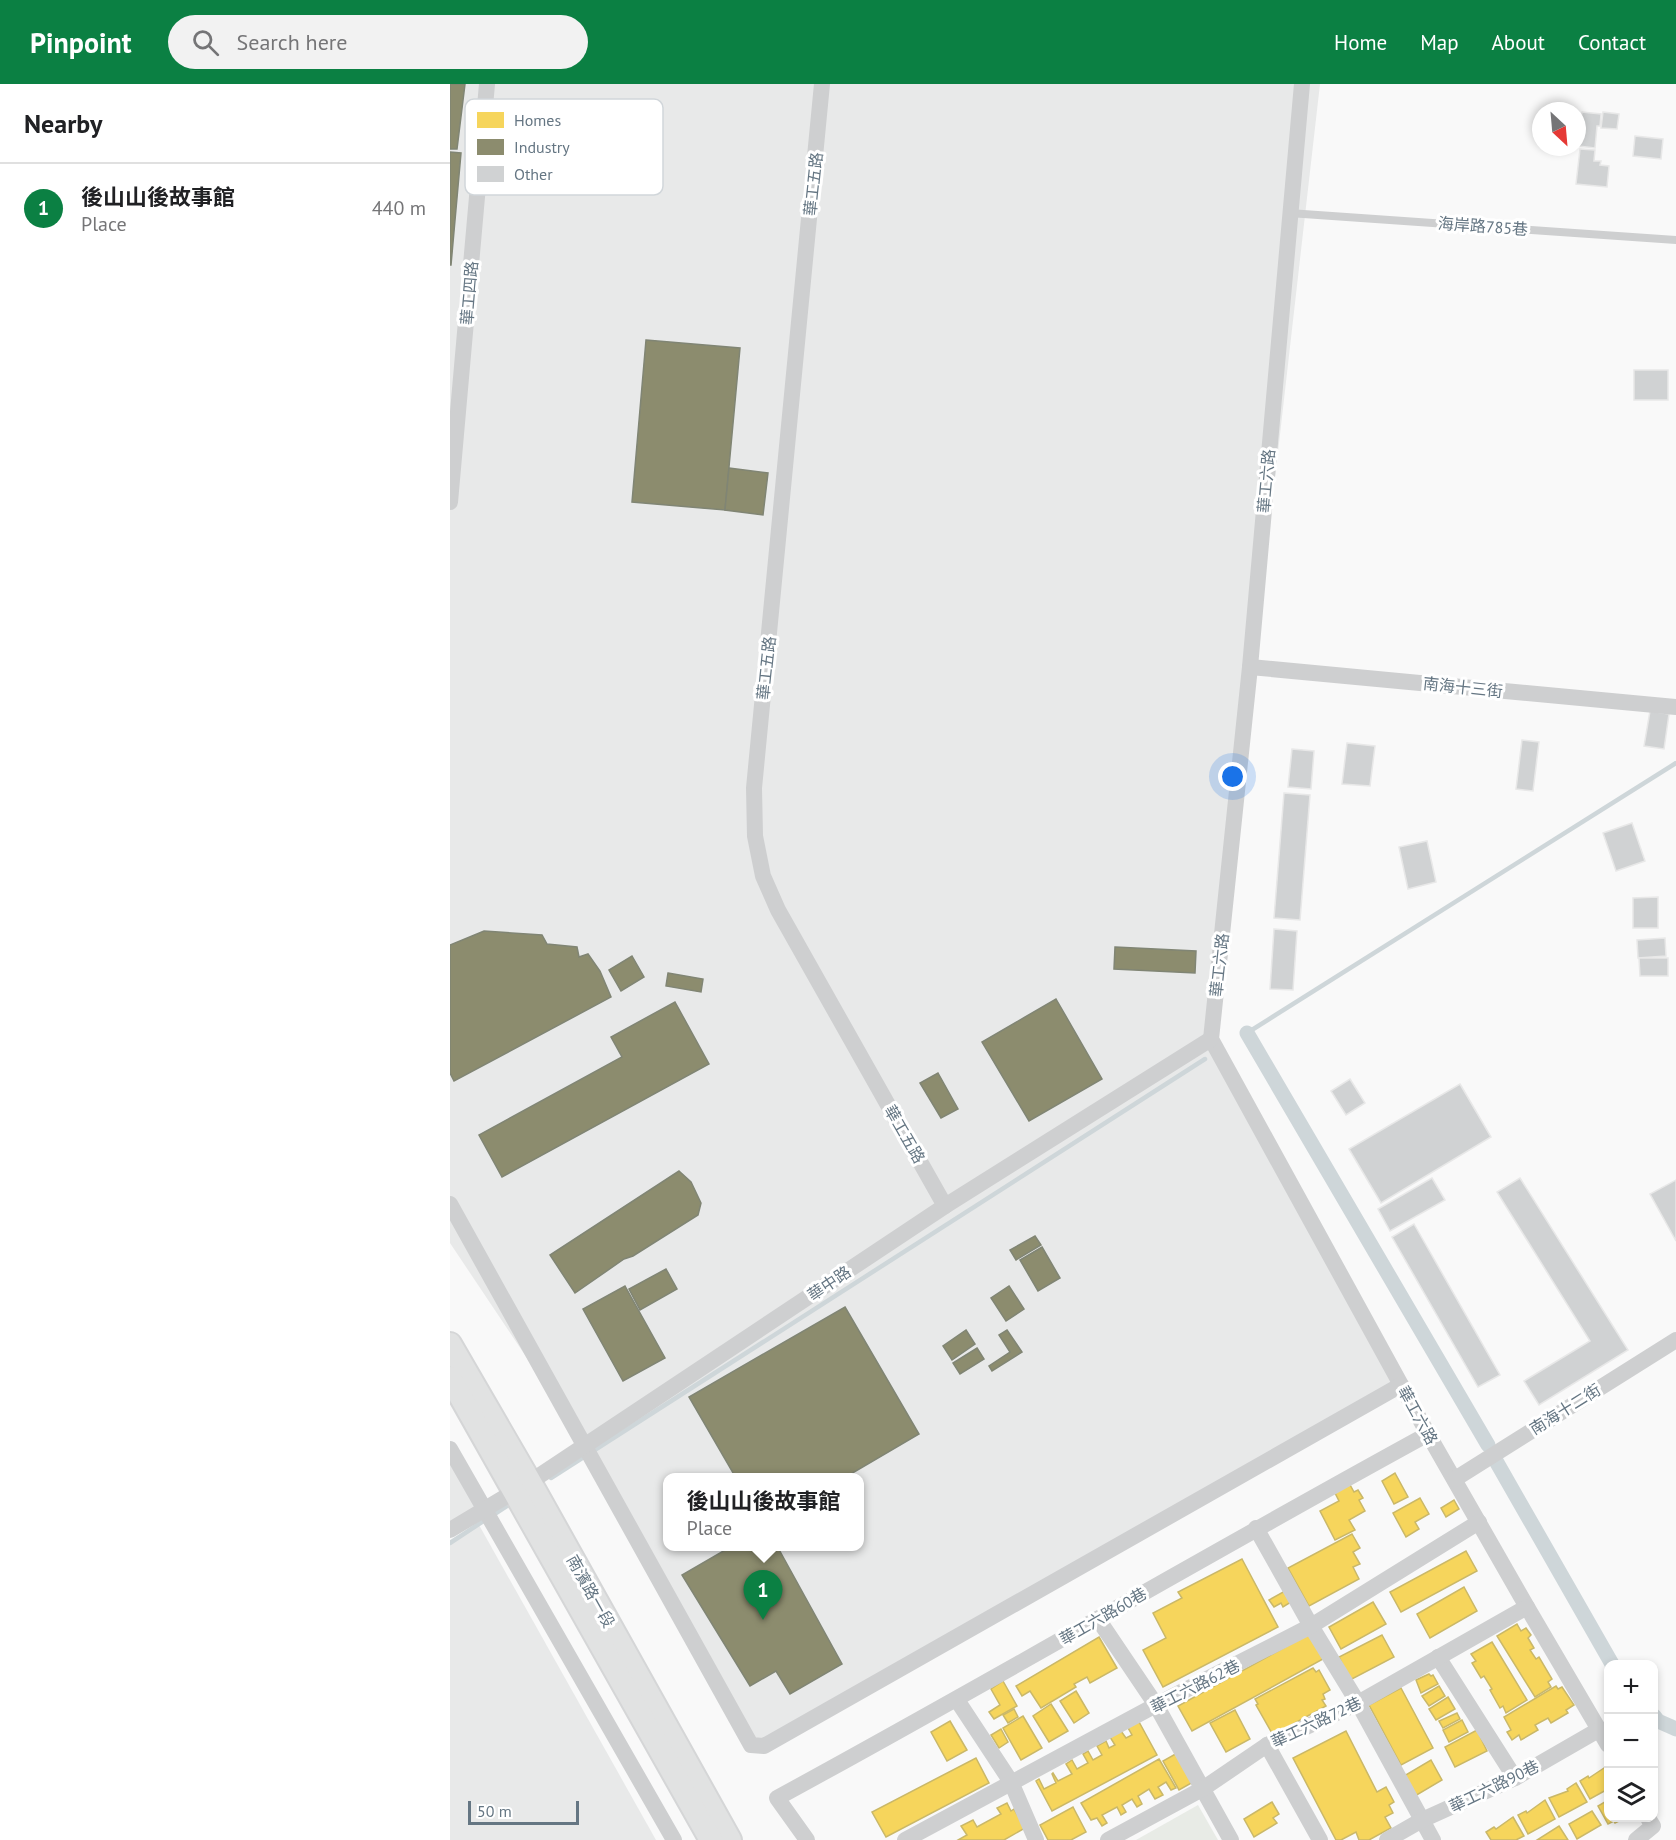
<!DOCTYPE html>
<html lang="en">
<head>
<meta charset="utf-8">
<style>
	:root { --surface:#fff; --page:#f2f2f2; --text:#202124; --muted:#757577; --line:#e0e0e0; --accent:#0b8043 }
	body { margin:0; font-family:"PT Sans","Noto Sans TC",sans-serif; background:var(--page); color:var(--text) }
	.controls { position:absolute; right:18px; bottom:18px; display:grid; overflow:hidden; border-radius:12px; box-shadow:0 3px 9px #0003 }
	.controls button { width:54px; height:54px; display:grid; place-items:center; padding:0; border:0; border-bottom:2px solid var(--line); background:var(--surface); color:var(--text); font:30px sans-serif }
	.compass { position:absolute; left:1082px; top:18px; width:54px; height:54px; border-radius:50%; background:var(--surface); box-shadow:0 3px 9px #0003; rotate:154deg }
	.scale { position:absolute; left:18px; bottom:15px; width:111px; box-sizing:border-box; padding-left:6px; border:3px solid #657683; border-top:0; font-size:16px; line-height:21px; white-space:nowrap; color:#657683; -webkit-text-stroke:4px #fff; paint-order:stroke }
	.you { position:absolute; left:783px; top:693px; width:21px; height:21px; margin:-15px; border:4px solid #fff; border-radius:50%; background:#1a73e8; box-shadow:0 0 0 9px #1a73e833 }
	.badge { display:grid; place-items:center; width:39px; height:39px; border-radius:50%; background:var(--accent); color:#fff; font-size:20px; font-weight:700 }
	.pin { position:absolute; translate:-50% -50px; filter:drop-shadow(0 2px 3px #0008) }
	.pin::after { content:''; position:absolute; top:32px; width:21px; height:18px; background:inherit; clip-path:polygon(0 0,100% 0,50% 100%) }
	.popup { position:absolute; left:213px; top:1389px; width:201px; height:78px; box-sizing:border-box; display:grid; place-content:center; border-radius:12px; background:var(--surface); filter:drop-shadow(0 2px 4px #0005); font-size:20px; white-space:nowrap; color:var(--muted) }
	.popup b { font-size:22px; color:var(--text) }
	.popup::after { content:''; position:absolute; left:50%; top:100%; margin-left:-12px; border:12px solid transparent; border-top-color:var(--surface) }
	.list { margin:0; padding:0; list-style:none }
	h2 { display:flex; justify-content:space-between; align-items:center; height:78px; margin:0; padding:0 24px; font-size:26px }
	h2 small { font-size:20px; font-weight:400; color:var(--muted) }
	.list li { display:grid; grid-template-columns:39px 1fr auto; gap:18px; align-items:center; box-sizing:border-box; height:90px; padding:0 24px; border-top:2px solid var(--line) }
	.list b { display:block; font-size:22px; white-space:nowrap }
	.list p { margin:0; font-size:20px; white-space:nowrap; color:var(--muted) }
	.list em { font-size:20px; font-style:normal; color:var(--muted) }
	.icon { flex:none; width:33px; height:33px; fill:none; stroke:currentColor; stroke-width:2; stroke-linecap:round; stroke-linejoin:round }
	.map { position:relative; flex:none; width:1226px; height:1756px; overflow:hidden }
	header { display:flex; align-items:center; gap:36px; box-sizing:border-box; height:84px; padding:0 30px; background:var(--accent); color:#fff }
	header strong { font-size:28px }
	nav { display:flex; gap:33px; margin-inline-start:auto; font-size:21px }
	.search { width:420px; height:54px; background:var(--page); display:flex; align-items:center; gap:15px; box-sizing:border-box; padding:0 21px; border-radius:33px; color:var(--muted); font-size:22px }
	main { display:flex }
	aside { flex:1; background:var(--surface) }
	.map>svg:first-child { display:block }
	.built { fill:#e8e9e9; fill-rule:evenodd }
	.green { fill:#e8ebe6 }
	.homes { fill:#f6d55c; stroke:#cab868; stroke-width:1.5 }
	.industry { fill:#8c8c6e; stroke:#808574; stroke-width:1.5 }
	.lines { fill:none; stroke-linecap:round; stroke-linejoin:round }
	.stream { stroke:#ced6d9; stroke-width:4.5 }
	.canal { stroke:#ced6d9; stroke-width:15 }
	.building { fill:#d0d2d3; stroke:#e8e8e8; stroke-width:1.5 }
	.secondary-casing { stroke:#d5d6d7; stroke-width:26 }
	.lane { stroke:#cecfd0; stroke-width:8 }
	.street { stroke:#cecfd0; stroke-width:16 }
	.secondary { stroke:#e1e2e2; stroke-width:22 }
	.labels { text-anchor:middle; stroke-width:6; stroke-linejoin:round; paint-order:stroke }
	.street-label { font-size:16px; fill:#657683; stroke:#fff }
	.key { fill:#fff; stroke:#d1d6da; stroke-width:1.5 }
	.key-label { font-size:16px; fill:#657683 }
</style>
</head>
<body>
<header>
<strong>Pinpoint</strong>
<div class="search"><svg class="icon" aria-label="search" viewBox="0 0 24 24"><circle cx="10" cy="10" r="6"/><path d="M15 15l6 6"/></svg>Search here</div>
<nav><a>Home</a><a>Map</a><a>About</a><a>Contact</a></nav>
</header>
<main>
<aside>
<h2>Nearby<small></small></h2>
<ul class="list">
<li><span class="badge">1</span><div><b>後山山後故事館</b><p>Place</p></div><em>440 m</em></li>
</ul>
</aside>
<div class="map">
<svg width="1226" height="1756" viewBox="0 0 1226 1756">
	<rect width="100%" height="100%" fill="#f9f9f9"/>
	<g class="built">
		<path d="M0,0H870L761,955L951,1301L301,1661L135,1361L0,1159ZM217,1394H409V1462H217Z"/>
		<polygon points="0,1370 30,1423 0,1442"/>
		<polygon points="29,1441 206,1756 0,1756 0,1460"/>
	</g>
	<polygon class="green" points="748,1721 768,1756 686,1756"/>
	<g class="homes">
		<polygon points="945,1389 958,1413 944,1420 932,1397"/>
		<polygon points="899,1399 904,1408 908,1406 913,1414 909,1416 915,1427 899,1436 905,1446 885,1456 870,1427 889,1417 884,1407"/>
		<polygon points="970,1414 979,1430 965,1438 969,1445 956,1453 943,1429"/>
		<polygon points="1004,1416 1009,1425 996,1433 991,1424"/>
		<polygon points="902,1450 910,1464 903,1468 910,1480 903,1483 909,1495 859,1522 838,1484"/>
		<polygon points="1016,1467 1027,1487 951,1528 940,1508"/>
		<polygon points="792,1475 828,1543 713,1603 693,1566 716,1554 703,1529 732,1514 728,1508"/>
		<polygon points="1014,1503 1027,1527 980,1554 967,1530"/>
		<polygon points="835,1507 841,1518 833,1523 831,1519 824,1523 819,1516"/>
		<polygon points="923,1518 936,1540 891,1565 879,1543"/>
		<polygon points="1067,1540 1071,1547 1076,1544 1081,1551 1078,1554 1084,1564 1080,1566 1086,1575 1089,1573 1102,1595 1098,1598 1101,1603 1085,1613 1047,1552"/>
		<polygon points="859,1550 873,1575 742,1647 728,1622"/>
		<polygon points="932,1551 944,1573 900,1596 889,1573"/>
		<polygon points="649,1553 667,1584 640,1599 637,1593 624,1600 626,1603 591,1624 580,1607 572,1612 566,1602"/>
		<polygon points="1042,1558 1077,1616 1056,1629 1053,1622 1050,1624 1040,1606 1042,1605 1034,1592 1031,1594 1022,1579 1026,1577 1021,1570"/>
		<polygon points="863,1584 866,1588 869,1586 880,1606 873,1610 875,1615 872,1616 876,1622 823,1651 806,1621 808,1620 805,1615"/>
		<polygon points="979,1590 981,1592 983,1591 988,1600 971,1609 966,1596"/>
		<polygon points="553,1597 567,1622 544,1635 539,1628 550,1621 541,1605"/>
		<polygon points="989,1602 995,1612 979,1622 972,1612"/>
		<polygon points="1106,1602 1108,1605 1112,1603 1124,1621 1116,1626 1118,1629 1101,1639 1098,1634 1085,1641 1088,1646 1071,1656 1069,1651 1062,1656 1057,1648 1061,1646 1054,1633"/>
		<polygon points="951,1604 983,1664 951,1681 919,1621"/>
		<polygon points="626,1607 639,1629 624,1639 610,1617"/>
		<polygon points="998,1613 1005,1625 986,1636 979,1625"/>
		<polygon points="601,1620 618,1647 599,1658 583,1632"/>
		<polygon points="564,1625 568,1633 558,1639 553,1631"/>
		<polygon points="785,1626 800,1655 776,1668 760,1639"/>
		<polygon points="1007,1629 1010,1635 993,1644 989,1637"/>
		<polygon points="573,1632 592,1664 571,1676 553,1644"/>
		<polygon points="688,1636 707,1671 602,1727 586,1697 589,1695 594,1705 606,1699 602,1690 603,1689 608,1697 622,1690 616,1680 622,1676 627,1685 638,1679 633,1670 638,1667 643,1676 652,1671 647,1662 656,1657 659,1664 665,1661 660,1653 671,1647 676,1654 682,1651 677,1642"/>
		<polygon points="1012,1636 1018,1648 999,1658 993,1646"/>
		<polygon points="500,1637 517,1666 497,1677 481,1648"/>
		<polygon points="551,1645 558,1658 549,1664 541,1651"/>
		<polygon points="1027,1646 1037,1667 1005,1683 995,1663"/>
		<polygon points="896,1647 927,1708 936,1703 944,1718 939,1721 943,1729 935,1733 941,1744 919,1756 909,1756 906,1748 891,1756 886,1756 843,1674"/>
		<polygon points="729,1668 745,1697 729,1706 713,1677"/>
		<polygon points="526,1674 539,1699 436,1753 422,1728"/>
		<polygon points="709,1675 726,1704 721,1706 716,1698 708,1703 713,1711 705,1715 699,1705 688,1712 692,1720 687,1723 682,1715 672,1721 676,1728 671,1731 667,1723 652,1731 657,1739 652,1742 647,1734 641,1736 631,1719"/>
		<polygon points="981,1676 992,1696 965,1712 954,1692"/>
		<polygon points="1157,1682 1158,1705 1140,1715 1130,1697 1138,1692 1139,1694"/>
		<polygon points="1126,1699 1137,1718 1109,1733 1099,1714 1118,1707 1117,1705"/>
		<polygon points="1095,1716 1105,1735 1078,1750 1068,1731 1076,1727 1077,1729"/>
		<polygon points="1158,1716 1158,1734 1175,1734 1165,1739 1164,1737 1158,1740 1148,1722"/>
		<polygon points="822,1718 829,1730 823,1734 827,1739 804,1753 794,1735"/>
		<polygon points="557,1719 561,1727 564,1725 575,1744 554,1756 508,1756 517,1751 511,1742 523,1736 527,1743 551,1730 547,1724"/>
		<polygon points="623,1723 636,1748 621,1756 598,1756 590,1741"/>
		<polygon points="1142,1727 1151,1741 1127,1755 1119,1740"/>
		<polygon points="1063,1733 1074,1752 1066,1756 1041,1756 1036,1748 1044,1743 1046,1745"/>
		<polygon points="1109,1742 1118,1756 1087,1756"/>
	</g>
	<g class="industry">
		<polygon points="0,0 15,0 7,65 0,65"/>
		<polygon points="0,68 11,69 1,181 0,181"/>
		<polygon points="196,256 290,264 275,426 182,418"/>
		<polygon points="279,384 318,389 313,431 275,426"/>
		<polygon points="34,847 92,851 97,860 127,863 129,873 138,870 150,887 161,913 4,997 0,989 0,861"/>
		<polygon points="665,863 746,867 745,889 664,885"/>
		<polygon points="182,872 194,893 171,907 159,886"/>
		<polygon points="218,889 253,895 251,908 216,902"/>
		<polygon points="606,915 652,995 579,1037 532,958"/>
		<polygon points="225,918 259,980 52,1093 29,1051 172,973 161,953"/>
		<polygon points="488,989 508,1025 491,1034 470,999"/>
		<polygon points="229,1087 241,1098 251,1119 248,1131 183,1172 174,1175 125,1209 100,1171"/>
		<polygon points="585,1152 591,1161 566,1176 560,1166"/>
		<polygon points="592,1163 610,1194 588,1207 570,1176"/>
		<polygon points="216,1185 227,1205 190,1226 179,1205"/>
		<polygon points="175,1202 215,1274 173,1297 133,1225"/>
		<polygon points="559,1202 574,1225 556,1237 541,1214"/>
		<polygon points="395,1223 469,1350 394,1394 286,1394 239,1313"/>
		<polygon points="516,1246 525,1260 502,1276 493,1262"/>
		<polygon points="557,1246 572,1268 542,1287 539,1282 560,1268 549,1251"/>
		<polygon points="527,1264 534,1275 510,1290 503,1279"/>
		<polygon points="282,1462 327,1462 392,1580 340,1610 326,1587 300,1602 232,1491"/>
	</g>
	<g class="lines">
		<g class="stream">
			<polyline points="797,949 1226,679"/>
			<polyline points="101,1394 755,975"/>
			<polyline points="43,1431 63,1418"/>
			<polyline points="0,1459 35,1436"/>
		</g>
		<g class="canal">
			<polyline points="797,949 1038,1361"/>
			<polyline points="1046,1377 1162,1580"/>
			<polyline points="1204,1632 1208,1637 1226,1645"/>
		</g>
	</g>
	<g class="building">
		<polygon points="1132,28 1151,30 1150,42 1147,42 1145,64 1128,62"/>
		<polygon points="1153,28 1169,30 1167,45 1151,44"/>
		<polygon points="1185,52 1213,55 1211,75 1183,72"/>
		<polygon points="1130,65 1145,66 1144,77 1151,77 1150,81 1159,82 1157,103 1126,100"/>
		<rect x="1184" y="286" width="34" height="30"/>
		<polygon points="1200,627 1219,630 1214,665 1194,662"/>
		<polygon points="1072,656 1089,658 1083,707 1066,705"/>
		<polygon points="897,659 925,662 920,702 892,700"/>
		<polygon points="842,665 864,667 861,705 838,703"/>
		<polygon points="834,709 860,711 850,836 824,834"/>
		<polygon points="1182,739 1195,777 1166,787 1153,749"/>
		<polygon points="977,757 986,798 958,805 949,763"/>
		<polygon points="1208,813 1208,844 1183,844 1183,814"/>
		<polygon points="824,845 847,847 843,906 820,905"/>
		<polygon points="1215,854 1216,872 1188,874 1187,856"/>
		<polygon points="1189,874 1218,874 1218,892 1190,892"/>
		<polygon points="900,995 915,1019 896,1031 881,1007"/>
		<polygon points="1010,1000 1041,1053 931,1119 899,1065"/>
		<polygon points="982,1094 995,1116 940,1147 928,1125"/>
		<polygon points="1070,1094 1178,1266 1089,1321 1074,1297 1140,1257 1047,1108"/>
		<polygon points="1226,1096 1226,1157 1200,1110"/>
		<polygon points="964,1140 1050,1291 1028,1303 942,1153"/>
	</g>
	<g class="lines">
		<defs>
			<g id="secondary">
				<polyline points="0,1260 80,1398 280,1756"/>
				<polyline points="0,1294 261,1756"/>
			</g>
		</defs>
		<use href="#secondary" class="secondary-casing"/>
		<polyline class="lane" points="839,129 1226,156"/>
		<g class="street">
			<polyline points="372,0 304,704 305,752 313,792 328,826 495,1122"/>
			<polyline points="852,0 800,583 761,955 978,1350 1077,1523 1158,1661"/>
			<polyline points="0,418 37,0"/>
			<polyline points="800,583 1226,623"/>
			<polyline points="0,1120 301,1661 314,1662 951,1301"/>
			<polyline points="0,1365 224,1756"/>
			<polyline points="1005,1395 1226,1256"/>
			<polyline points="806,1444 861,1542 908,1619 983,1756"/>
			<polyline points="0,1446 80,1398 495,1122 761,955"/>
			<polyline points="648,1535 706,1621 781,1756"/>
			<polyline points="988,1573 1065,1694"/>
			<polyline points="507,1616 561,1698 586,1756"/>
			<polyline points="817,1661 870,1756"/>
			<path d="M357,1756L327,1714C546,1595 760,1469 978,1350"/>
			<polyline points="455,1756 706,1621 861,1542 1029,1438"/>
			<polyline points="658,1756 754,1704 817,1661 908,1619 1077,1523"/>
			<polyline points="937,1756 972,1736 1065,1694 1150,1645"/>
			<polyline points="1186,1756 1203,1742 1198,1734"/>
		</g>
		<use href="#secondary" class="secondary"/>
	</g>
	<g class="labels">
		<g class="street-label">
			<text transform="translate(363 100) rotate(-84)" y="6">華工五路</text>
			<text transform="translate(1033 142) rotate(4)" y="6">海岸路785巷</text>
			<text transform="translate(19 209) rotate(-85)" y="6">華工四路</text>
			<text transform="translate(816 397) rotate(-85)" y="6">華工六路</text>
			<text transform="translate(316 584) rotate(-84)" y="6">華工五路</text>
			<text transform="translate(1013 603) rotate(6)" y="6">南海十三街</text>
			<text transform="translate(769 881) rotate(-84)" y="6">華工六路</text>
			<text transform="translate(455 1050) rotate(60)" y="6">華工五路</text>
			<text transform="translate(379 1199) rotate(-34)" y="6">華中路</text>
			<text transform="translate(1115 1325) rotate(-32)" y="6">南海十二街</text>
			<text transform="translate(968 1331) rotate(61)" y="6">華工六路</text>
			<text transform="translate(141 1507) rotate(61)" y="6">南濱路一段</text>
			<text transform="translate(653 1532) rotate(-30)" y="6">華工六路60巷</text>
			<text transform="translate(745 1602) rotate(-27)" y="6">華工六路62巷</text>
			<text transform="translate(866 1638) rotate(-25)" y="6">華工六路72巷</text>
			<text transform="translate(1044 1702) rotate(-26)" y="6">華工六路90巷</text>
		</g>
	</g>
	<rect x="15" y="15" width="198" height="96" rx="9" class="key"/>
	<rect x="27" y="28" width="27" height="16" fill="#f6d55c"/>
	<rect x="27" y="55" width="27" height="16" fill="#8c8c6e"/>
	<rect x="27" y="82" width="27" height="16" fill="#d0d2d3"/>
	<g class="key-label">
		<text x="64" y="42">Homes</text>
		<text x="64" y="69">Industry</text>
		<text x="64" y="96">Other</text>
	</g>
</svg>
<div class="controls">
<button>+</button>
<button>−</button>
<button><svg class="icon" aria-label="layers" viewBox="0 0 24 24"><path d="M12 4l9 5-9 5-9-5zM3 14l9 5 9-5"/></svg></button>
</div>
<svg class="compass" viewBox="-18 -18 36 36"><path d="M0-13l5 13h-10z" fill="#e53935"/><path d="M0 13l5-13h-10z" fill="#757577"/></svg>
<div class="scale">50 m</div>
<div class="you"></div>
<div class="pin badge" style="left:313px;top:1536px">1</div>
<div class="popup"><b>後山山後故事館</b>Place</div>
</div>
</main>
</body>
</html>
